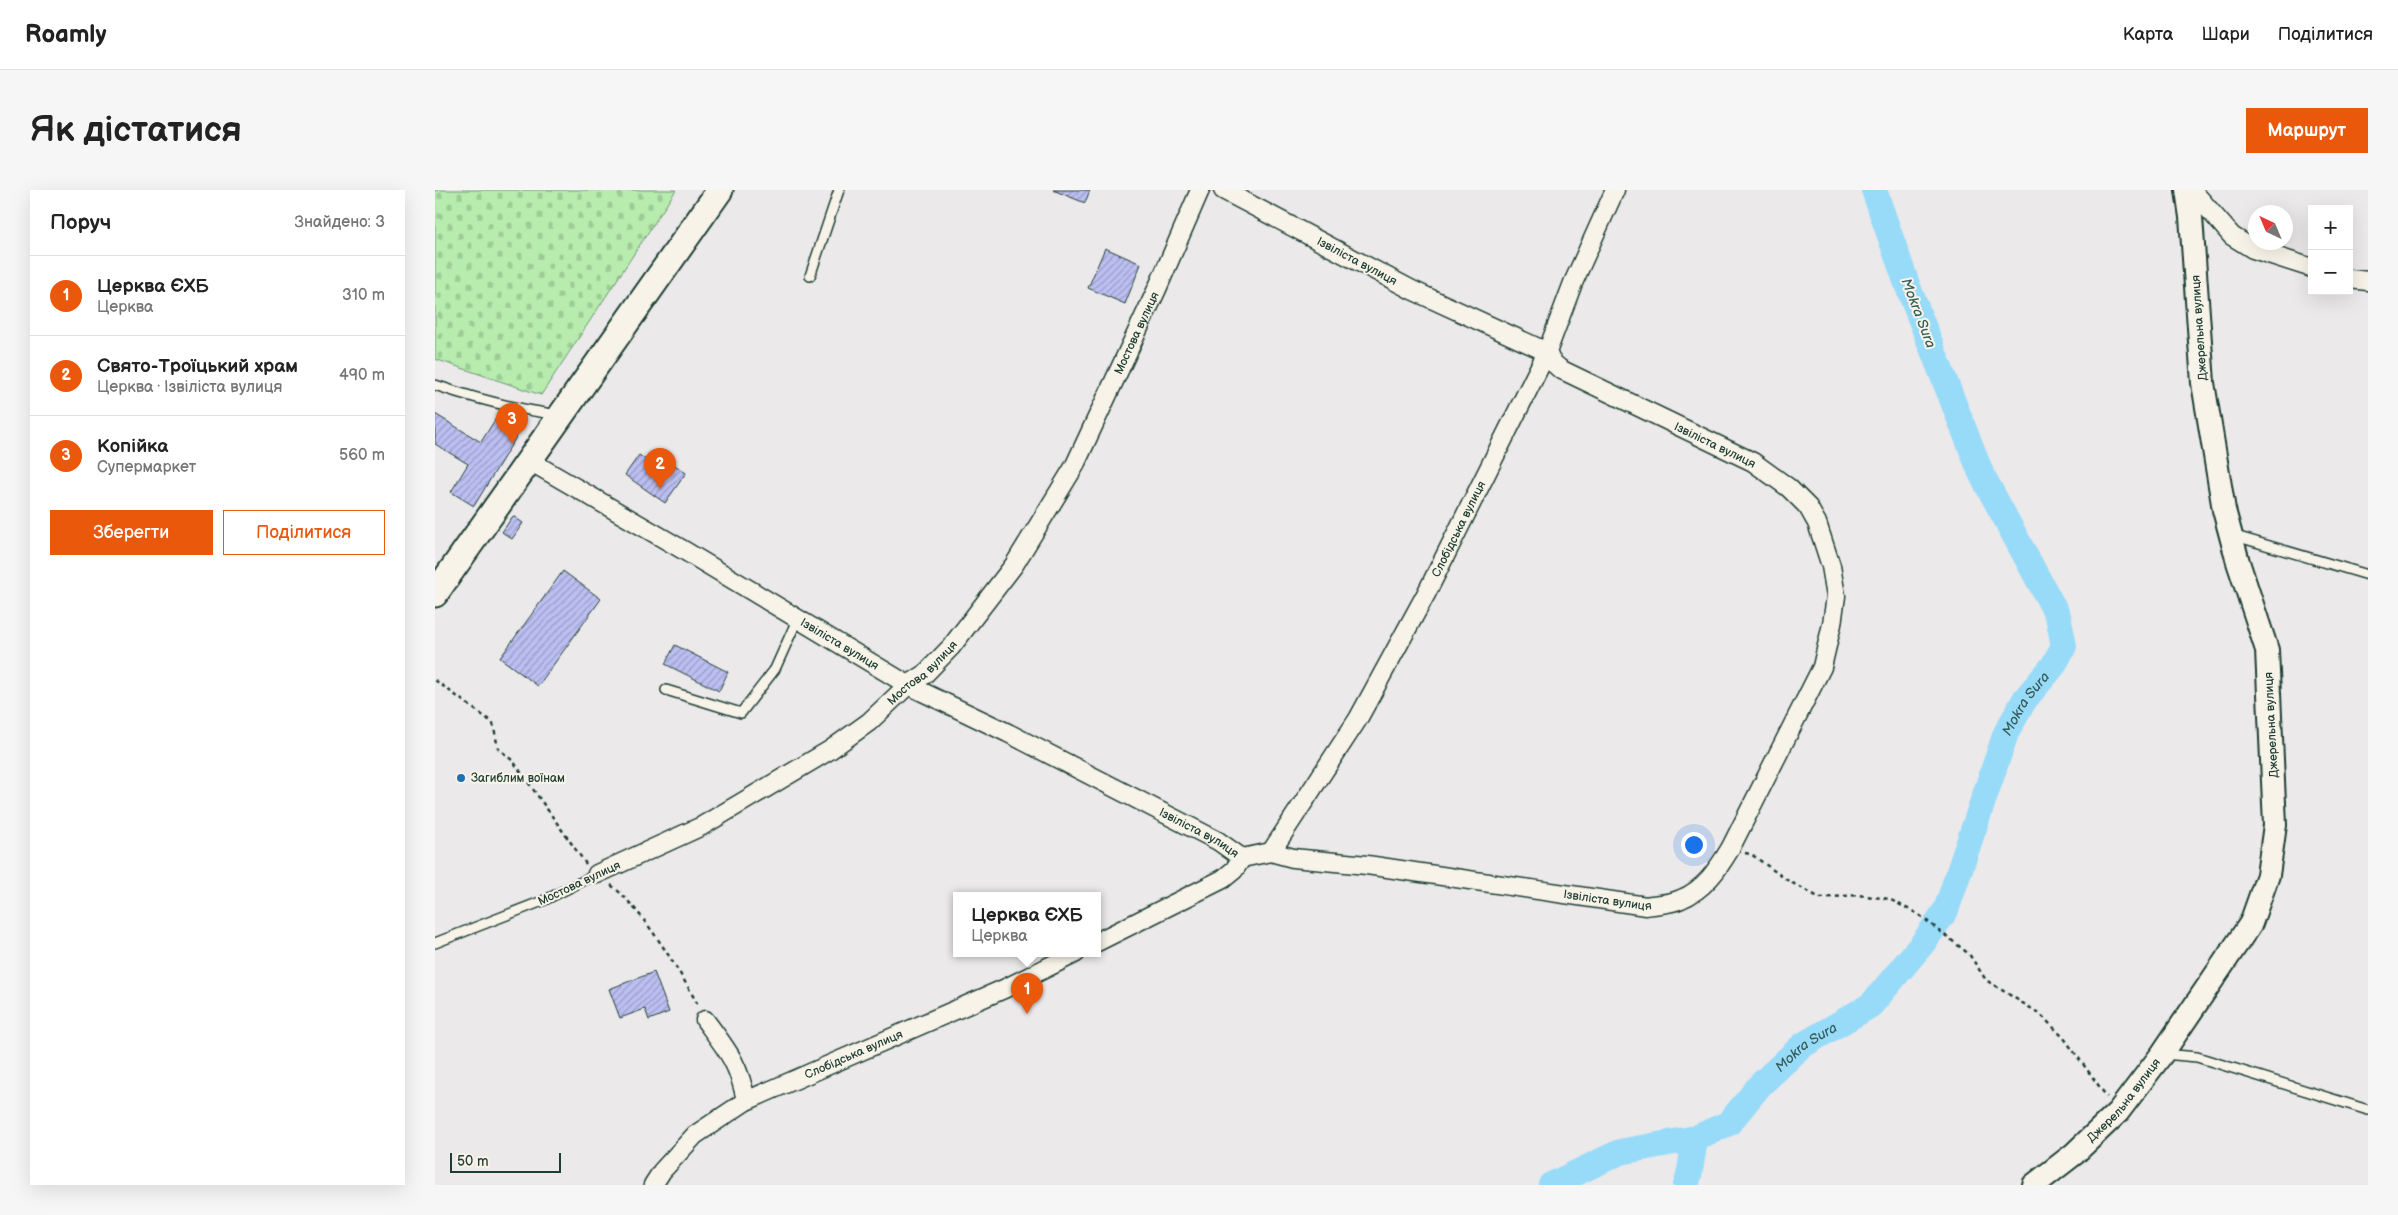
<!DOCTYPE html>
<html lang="uk">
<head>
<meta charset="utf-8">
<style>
	:root { --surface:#fff; --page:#f6f6f6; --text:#222; --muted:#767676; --line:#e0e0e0; --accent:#ea580c }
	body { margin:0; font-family:"Balsamiq Sans",sans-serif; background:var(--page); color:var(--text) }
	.controls { position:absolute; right:15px; top:15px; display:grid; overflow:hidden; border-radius:0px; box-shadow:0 5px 20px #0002 }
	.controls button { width:45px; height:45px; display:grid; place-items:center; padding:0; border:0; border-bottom:1px solid var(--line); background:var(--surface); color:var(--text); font:25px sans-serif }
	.compass { position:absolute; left:1813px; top:15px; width:45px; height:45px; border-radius:50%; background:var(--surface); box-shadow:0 5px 20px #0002; rotate:316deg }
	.scale { position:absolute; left:15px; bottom:12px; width:111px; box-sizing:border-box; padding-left:5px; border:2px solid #1f3d34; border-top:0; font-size:14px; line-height:18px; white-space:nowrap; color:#1f3d34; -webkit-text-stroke:4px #f7f3e8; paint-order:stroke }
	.you { position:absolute; left:1258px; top:654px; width:18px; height:18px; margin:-12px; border:4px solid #fff; border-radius:50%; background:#1a73e8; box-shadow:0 0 0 8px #1a73e833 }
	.badge { display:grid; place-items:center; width:32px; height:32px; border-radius:50%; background:var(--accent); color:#fff; font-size:16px; font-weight:700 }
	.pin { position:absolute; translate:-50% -41px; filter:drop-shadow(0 1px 2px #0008) }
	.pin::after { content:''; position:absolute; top:26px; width:18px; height:15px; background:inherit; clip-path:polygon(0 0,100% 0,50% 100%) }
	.popup { position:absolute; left:518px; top:702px; width:148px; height:65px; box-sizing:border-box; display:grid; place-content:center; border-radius:0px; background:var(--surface); filter:drop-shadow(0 1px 4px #0005); font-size:16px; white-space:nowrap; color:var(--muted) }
	.popup b { font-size:19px; color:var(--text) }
	.popup::after { content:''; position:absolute; left:50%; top:100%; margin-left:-10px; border:10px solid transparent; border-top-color:var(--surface) }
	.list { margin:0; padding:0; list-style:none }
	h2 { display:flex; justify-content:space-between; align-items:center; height:65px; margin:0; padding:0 20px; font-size:21px }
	h2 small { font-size:16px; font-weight:400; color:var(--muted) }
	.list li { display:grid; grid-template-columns:32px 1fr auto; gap:15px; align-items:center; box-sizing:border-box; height:80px; padding:0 20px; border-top:1px solid var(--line) }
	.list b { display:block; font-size:19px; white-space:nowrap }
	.list p { margin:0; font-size:16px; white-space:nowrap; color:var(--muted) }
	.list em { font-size:16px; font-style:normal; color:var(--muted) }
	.actions { display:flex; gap:10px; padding:15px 20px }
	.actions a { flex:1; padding:11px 0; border:1px solid var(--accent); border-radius:0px; text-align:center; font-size:18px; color:var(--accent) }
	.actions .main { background:var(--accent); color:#fff }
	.map { position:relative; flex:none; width:1933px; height:995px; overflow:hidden; border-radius:0px }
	header { display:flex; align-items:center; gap:30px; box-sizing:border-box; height:70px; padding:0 25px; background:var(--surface); border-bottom:1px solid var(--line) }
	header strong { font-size:24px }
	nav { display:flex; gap:28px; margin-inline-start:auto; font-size:18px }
	.intro { display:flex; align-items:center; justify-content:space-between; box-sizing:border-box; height:120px; padding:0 30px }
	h1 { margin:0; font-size:35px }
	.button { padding:12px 22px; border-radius:0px; background:var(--accent); color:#fff; font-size:18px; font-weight:700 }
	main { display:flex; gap:30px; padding:0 30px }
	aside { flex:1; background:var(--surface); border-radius:0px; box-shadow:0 5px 20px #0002 }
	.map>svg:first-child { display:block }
	.cemetery { fill:url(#cemetery-stones); stroke:#6b9471 }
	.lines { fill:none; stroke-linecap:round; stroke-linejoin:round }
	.river { stroke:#97dbf9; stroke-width:26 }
	.building { fill:url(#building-hatch); stroke:#1f3d34 }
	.service-casing { stroke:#1f3d34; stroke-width:12 }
	.minor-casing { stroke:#1f3d34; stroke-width:21 }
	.tertiary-casing { stroke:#1f3d34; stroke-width:26 }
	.secondary-casing { stroke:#1f3d34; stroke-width:29 }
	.path { stroke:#1f3d34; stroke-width:2.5; stroke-dasharray:4 4; stroke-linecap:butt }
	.service { stroke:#f7f3e8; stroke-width:9 }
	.minor { stroke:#f7f3e8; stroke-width:18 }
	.tertiary { stroke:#f7f3e8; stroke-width:22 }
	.secondary { stroke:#f7f3e8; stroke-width:25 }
	.poi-dot { fill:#1f6fb2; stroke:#f7f3e8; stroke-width:2 }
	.labels { text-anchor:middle; stroke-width:4; stroke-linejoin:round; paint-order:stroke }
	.street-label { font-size:12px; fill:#1f3d34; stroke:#f7f3e8 }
	.poi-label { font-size:12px; fill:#1f3d34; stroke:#f7f3e8; text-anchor:start }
	.water-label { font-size:14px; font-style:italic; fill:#375d5b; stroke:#f7f3e8 }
</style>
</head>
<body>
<header>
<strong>Roamly</strong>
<nav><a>Карта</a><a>Шари</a><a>Поділитися</a></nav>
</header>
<div class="intro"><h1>Як дістатися</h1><a class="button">Маршрут</a></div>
<main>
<aside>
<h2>Поруч<small>Знайдено: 3</small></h2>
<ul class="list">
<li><span class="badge">1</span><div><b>Церква ЄХБ</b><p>Церква</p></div><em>310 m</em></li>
<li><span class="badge">2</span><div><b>Свято-Троїцький храм</b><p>Церква · Ізвіліста вулиця</p></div><em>490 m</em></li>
<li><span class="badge">3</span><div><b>Копійка</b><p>Супермаркет</p></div><em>560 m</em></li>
</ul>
<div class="actions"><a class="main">Зберегти</a><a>Поділитися</a></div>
</aside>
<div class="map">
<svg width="1933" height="995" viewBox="0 0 1933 995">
	<defs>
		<pattern id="cemetery-stones" width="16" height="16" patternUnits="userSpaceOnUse" patternTransform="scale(1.25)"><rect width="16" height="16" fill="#b7ecae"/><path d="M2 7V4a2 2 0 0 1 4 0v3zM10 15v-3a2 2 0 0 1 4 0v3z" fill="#9dcb96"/></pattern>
		<pattern id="building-hatch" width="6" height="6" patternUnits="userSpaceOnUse" patternTransform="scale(1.25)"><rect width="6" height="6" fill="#bcbff1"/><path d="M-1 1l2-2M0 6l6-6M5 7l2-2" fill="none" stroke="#989cc4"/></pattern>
	</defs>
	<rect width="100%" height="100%" fill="#ebe9ea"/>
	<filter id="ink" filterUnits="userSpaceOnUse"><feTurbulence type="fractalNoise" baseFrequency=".02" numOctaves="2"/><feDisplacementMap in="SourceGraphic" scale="10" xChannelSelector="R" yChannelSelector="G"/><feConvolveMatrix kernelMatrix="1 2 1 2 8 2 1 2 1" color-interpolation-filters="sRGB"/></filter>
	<g filter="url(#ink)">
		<polygon class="cemetery" points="0,0 241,0 106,205 0,169"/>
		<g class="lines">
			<g class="river">
				<path id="s1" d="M1116,995L1185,962L1261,948L1294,933L1325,895L1368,855L1436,815L1488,753L1511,720L1571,543L1590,509L1618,476L1629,456L1623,426L1546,283L1473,97L1439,0"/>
				<path d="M1251,995C1257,980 1256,964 1261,948"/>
			</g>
		</g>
		<g class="building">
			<polygon points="618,0 655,0 650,13"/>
			<polygon points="670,58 706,74 690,114 653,98"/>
			<polygon points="0,224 46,252 63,225 86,239 39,316 16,302 33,274 0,254"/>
			<polygon points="204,265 230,283 237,273 251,283 230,313 190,285"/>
			<polygon points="78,326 88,333 77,349 67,342"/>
			<polygon points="128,381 166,409 103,496 65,468"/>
			<polygon points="240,455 293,482 284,501 230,474"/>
			<polygon points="219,782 234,822 214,830 210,819 185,828 174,799"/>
		</g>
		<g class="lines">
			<defs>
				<g id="service">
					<polyline points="375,86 404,0"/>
					<path d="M0,195C41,209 81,219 123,225"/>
					<polyline points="1797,345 1933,385"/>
					<polyline points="231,500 306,523 340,479 362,430"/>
					<polyline points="0,753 110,710 162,684"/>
					<polyline points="1729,864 1762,867 1933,920"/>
				</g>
				<g id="minor">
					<polyline points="1757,0 1797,46 1818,59 1877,78"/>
					<polyline points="1914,89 1933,91"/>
					<path id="s2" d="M93,270L250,361L473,495L573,543L783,651L807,668L836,662L858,668L932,675L1211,716C1222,714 1236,714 1246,709C1269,700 1283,679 1295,659L1387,477L1397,434L1401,406L1396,376L1382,333L1373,317L1354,298L1318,272L1125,179L1116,171L1112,162L977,100L788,0"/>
					<path id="s3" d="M836,662L923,529L991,404L1112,162L1138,93L1180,0"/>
					<path id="s4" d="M162,684L267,636L395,560L434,532L473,495L489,485L516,457L579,375L639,277L722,99L765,0"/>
					<polyline points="662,752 788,689 799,680 807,668"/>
					<path d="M270,830C292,860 304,873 311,911"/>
					<path id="s5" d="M218,995L227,981L260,945L311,911L571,798L641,763"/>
				</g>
				<g id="tertiary">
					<path id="s6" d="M1599,995L1639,964L1683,922L1727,864L1816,733L1833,685L1840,635L1832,460L1803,372L1789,320L1768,193L1756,27L1752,0"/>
				</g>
				<polyline id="secondary" points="0,404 285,0"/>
			</defs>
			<use href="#service" class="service-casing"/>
			<use href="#minor" class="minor-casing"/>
			<use href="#tertiary" class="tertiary-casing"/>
			<use href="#secondary" class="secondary-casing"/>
			<g class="path">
				<polyline points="0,490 58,533 63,558 78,571 151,674"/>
				<polyline points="1310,663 1316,664 1352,690 1385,708 1423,705 1454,709 1483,724 1534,764 1551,790 1605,824 1629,848 1672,907"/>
				<path d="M176,695C207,719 244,780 263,815"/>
			</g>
			<use href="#service" class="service"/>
			<use href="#minor" class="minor"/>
			<use href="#tertiary" class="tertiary"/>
			<use href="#secondary" class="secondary"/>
		</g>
	</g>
	<circle class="poi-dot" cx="26" cy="588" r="5"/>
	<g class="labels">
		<g class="street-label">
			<text transform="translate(922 71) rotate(28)" y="4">Ізвіліста вулиця</text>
			<text transform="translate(1764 138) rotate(-94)" y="4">Джерельна вулиця</text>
			<text dy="4" stroke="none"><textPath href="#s4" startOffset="790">Мостова вулиця</textPath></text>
			<text transform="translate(1280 255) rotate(26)" y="4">Ізвіліста вулиця</text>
			<text dy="4" stroke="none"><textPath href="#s3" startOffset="374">Слобідська вулиця</textPath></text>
			<text dy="4" stroke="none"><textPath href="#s2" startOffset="362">Ізвіліста вулиця</textPath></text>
			<text dy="4" stroke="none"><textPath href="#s4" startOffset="385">Мостова вулиця</textPath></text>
			<text transform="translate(1836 535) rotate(-93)" y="4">Джерельна вулиця</text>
			<text dy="4" stroke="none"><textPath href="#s2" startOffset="768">Ізвіліста вулиця</textPath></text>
			<text transform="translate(144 693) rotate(-25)" y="4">Мостова вулиця</text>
			<text dy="4" stroke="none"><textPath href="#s2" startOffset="1188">Ізвіліста вулиця</textPath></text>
			<text dy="4" stroke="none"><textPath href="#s5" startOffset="244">Слобідська вулиця</textPath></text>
			<text dy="4" stroke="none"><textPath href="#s6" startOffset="124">Джерельна вулиця</textPath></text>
		</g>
		<g class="poi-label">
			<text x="36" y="592">Загиблим воїнам</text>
		</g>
		<g class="water-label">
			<text transform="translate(1484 123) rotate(69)" y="5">Mokra Sura</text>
			<text dy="5" stroke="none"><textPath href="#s1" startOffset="720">Mokra Sura</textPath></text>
			<text dy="5" stroke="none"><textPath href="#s1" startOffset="299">Mokra Sura</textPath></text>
		</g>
	</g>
</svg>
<div class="controls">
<button>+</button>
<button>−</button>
</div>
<svg class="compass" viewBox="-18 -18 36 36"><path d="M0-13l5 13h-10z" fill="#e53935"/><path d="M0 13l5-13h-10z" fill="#767676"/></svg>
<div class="scale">50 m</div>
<div class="you"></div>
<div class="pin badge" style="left:592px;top:824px">1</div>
<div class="popup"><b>Церква ЄХБ</b>Церква</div>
<div class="pin badge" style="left:225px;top:299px">2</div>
<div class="pin badge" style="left:77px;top:254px">3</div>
</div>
</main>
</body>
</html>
